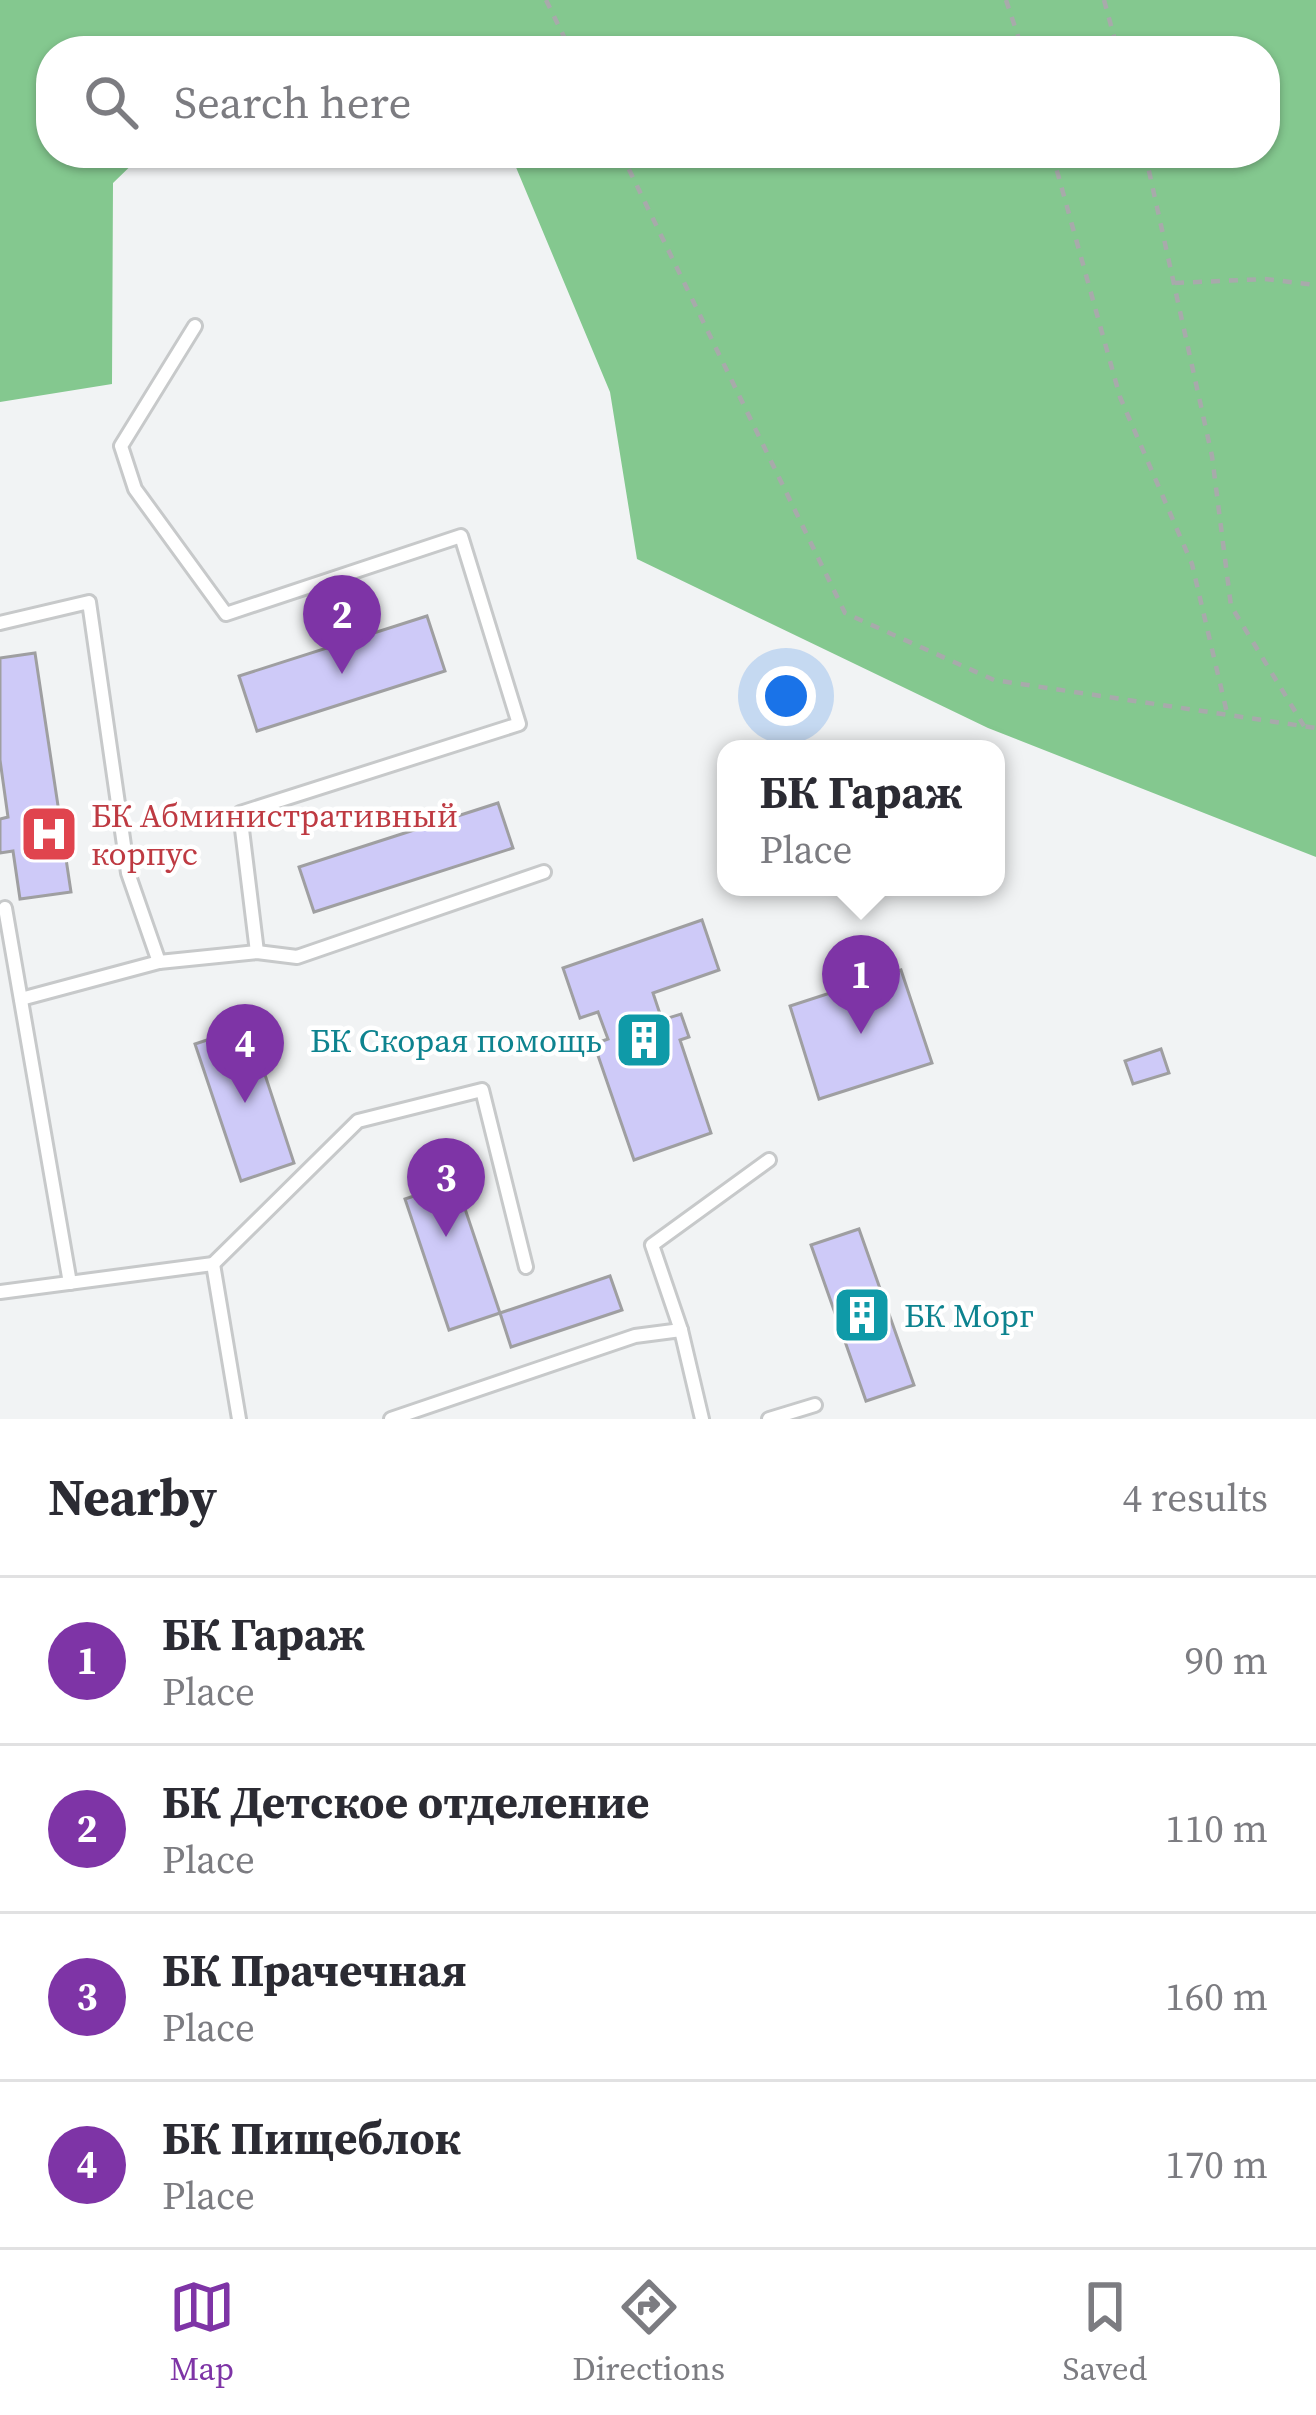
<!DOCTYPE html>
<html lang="en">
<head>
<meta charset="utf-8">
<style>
	:root { --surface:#fff; --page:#f2f2f3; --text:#2b2b33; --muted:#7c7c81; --line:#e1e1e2; --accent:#7e34a6 }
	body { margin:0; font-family:"Source Serif 4",serif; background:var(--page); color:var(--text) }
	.you { position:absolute; left:786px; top:696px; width:42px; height:42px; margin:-30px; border:9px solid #fff; border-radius:50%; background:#1a73e8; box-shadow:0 0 0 18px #1a73e833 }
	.badge { display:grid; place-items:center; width:78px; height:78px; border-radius:50%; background:var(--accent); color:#fff; font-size:39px; font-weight:700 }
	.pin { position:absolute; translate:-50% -99px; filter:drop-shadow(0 3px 6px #0008) }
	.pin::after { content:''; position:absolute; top:63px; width:42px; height:36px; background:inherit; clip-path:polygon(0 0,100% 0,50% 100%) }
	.popup { position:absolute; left:717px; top:740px; width:288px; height:156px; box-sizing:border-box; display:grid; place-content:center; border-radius:24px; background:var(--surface); filter:drop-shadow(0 3px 9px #0005); font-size:39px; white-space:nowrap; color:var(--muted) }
	.popup b { font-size:45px; color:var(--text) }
	.popup::after { content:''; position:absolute; left:50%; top:100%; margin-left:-24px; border:24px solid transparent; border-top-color:var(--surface) }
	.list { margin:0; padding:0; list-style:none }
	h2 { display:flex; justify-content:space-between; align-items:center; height:156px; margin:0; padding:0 48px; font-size:51px }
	h2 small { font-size:39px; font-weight:400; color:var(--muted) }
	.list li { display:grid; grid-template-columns:78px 1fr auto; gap:36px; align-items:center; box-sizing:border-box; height:168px; padding:0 48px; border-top:3px solid var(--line) }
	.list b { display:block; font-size:45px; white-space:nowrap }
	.list p { margin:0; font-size:39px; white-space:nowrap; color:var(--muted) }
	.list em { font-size:39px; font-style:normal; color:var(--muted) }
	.icon { flex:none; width:66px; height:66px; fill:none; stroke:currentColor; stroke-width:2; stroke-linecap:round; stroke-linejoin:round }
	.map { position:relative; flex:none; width:1316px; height:1419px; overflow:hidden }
	.search { position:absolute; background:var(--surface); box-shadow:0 3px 9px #0004; left:36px; right:36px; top:36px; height:132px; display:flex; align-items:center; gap:30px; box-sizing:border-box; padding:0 42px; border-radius:48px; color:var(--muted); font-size:45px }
	.sheet { height:828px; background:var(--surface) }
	nav { display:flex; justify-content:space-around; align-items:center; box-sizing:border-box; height:168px; border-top:3px solid var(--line); background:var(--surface); font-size:33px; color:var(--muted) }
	nav a { display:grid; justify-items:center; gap:6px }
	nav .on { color:var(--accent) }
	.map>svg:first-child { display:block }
	.forest { fill:#84c88f }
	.building { fill:#cecaf8; stroke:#9f9fa1; stroke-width:3 }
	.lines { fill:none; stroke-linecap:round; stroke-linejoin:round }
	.service-casing { stroke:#c7c9ca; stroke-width:18 }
	.path { stroke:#a8aaab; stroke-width:4.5; stroke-dasharray:9 9; stroke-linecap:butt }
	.service { stroke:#fff; stroke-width:12 }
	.labels { text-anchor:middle; stroke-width:9; stroke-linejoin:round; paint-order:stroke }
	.health-label { font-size:33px; fill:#be3a42; stroke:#fff; text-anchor:start }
	.culture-label { font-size:33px; fill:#0d838f; stroke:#fff; text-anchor:end }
</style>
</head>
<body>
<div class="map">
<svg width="1316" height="1419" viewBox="0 0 1316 1419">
	<rect width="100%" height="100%" fill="#f1f3f4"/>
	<polygon class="forest" points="0,0 1316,0 1316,857 988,728 637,559 610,392 510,153 1265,153 1265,51 51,51 51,153 144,153 113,183 112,384 0,402"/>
	<g class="building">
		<polygon points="427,616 445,671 257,731 239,676"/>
		<polygon points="35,653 71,892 20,899 13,851 0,853 0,819 8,817 0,760 0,658"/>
		<polygon points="498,803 513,848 314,912 299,867"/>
		<polygon points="702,920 719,970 653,993 662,1020 681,1014 689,1037 680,1040 711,1133 634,1160 594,1044 608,1039 598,1012 580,1018 563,968"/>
		<polygon points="901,970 932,1063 819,1099 790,1006"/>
		<polygon points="249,1026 294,1163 241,1181 195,1044"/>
		<polygon points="1161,1049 1169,1073 1133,1084 1125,1061"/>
		<polygon points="456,1182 500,1313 610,1276 622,1310 511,1347 500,1313 449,1330 405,1199"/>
		<polygon points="859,1229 914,1385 866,1401 811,1245"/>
	</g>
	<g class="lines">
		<defs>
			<g id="service">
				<polyline points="195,326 121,446 135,489 226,614 461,536 519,724 240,813 257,952"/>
				<polyline points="0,623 89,602 128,873 159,962 21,999"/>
				<polyline points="5,908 70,1283"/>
				<polyline points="159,962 257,952 297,957 544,872"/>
				<polyline points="213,1264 358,1121 482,1090 526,1267"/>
				<polyline points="0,1292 213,1264 239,1419"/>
				<polyline points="681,1330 652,1245 769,1160"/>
				<polyline points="391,1419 635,1336 681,1330 702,1419"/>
				<polyline points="769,1419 815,1405"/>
			</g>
		</defs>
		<use href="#service" class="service-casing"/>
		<g class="path">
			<polyline points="546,0 571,51"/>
			<polyline points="1006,0 1023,51"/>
			<polyline points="1104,0 1118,51"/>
			<polyline points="621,153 845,613 994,680 1316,728"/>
			<polyline points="1052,153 1120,397 1192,564 1227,713"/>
			<polyline points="1145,153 1212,456 1231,606 1304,726"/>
			<polyline points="1175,283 1265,279 1316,285"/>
		</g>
		<use href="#service" class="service"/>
	</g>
	<defs>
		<symbol id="hospital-square" viewBox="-11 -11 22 22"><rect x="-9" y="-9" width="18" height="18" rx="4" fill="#e0444e" stroke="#fff"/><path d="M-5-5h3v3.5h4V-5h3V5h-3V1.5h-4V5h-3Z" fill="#fff"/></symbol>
		<symbol id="building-square" viewBox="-11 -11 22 22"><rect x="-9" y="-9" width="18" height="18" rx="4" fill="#0f9aa8" stroke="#fff"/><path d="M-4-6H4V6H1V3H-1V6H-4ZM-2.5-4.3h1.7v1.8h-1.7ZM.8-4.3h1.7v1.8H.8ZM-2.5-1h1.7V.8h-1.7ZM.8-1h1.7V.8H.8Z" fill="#fff"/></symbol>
	</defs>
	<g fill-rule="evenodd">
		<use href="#hospital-square" x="16" y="801" width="66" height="66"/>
		<use href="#building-square" x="611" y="1007" width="66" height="66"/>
		<use href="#building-square" x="829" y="1282" width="66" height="66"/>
	</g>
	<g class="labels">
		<g class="health-label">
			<text x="91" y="827">БК Абминистративный<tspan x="91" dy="38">корпус</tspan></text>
		</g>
		<g class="culture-label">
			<text x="602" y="1052">БК Скорая помощь</text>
			<text x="904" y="1327" text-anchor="start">БК Морг</text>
		</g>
	</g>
</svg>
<div class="you"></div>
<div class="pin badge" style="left:861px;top:1034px">1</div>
<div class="popup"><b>БК Гараж</b>Place</div>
<div class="pin badge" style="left:342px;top:674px">2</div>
<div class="pin badge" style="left:446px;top:1237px">3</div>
<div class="pin badge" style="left:245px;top:1103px">4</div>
<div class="search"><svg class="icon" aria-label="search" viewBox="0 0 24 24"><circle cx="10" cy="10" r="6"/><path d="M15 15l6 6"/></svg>Search here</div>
</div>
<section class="sheet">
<h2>Nearby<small>4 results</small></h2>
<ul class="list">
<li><span class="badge">1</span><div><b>БК Гараж</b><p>Place</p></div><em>90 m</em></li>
<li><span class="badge">2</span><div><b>БК Детское отделение</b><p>Place</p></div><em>110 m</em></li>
<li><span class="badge">3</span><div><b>БК Прачечная</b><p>Place</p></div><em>160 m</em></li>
<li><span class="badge">4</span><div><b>БК Пищеблок</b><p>Place</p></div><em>170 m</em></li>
</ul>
</section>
<nav>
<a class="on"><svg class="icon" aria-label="map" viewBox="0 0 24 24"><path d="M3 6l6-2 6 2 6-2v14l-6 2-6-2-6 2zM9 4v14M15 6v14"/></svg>Map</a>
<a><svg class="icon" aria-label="directions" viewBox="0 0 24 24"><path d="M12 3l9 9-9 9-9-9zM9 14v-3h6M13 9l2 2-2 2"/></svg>Directions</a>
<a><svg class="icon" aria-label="saved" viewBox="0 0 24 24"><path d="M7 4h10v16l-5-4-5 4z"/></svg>Saved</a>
</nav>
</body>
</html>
